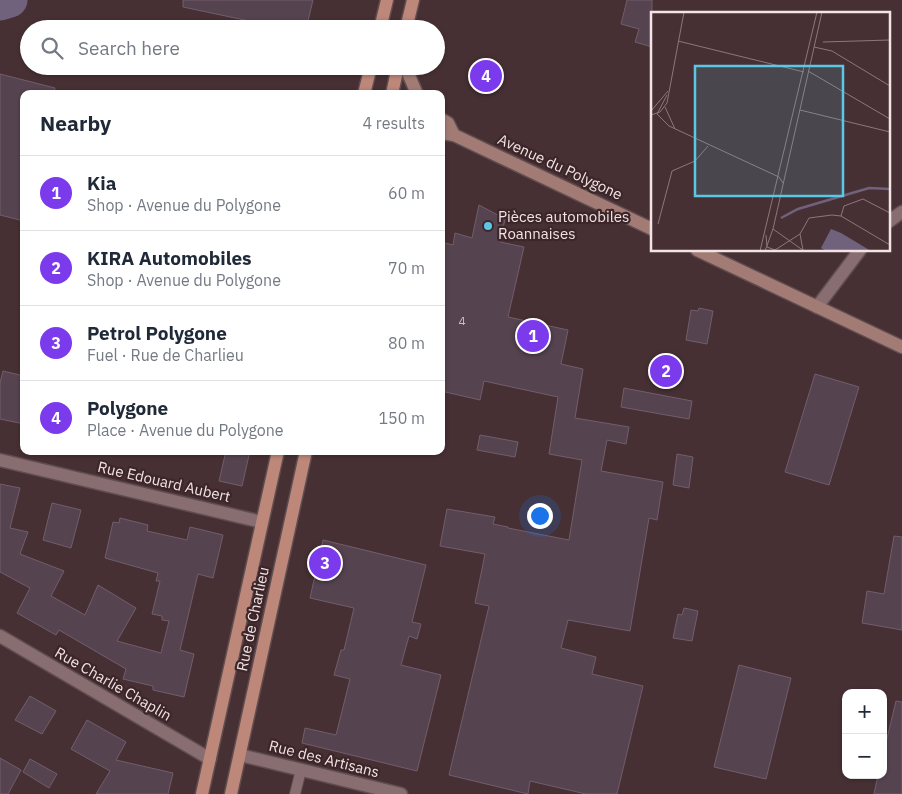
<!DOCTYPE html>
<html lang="en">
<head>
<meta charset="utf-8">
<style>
	:root { --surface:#fff; --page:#f6f6f7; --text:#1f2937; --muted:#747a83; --line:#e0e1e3; --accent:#7c3aed }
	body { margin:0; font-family:"IBM Plex Sans",sans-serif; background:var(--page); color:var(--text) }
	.controls { position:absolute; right:15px; bottom:15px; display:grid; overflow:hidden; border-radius:10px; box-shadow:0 1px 4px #0004 }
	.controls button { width:45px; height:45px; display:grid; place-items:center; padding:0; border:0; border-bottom:1px solid var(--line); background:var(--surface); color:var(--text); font:25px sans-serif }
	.you { position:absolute; left:539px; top:515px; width:18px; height:18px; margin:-12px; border:4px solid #fff; border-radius:50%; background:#1a73e8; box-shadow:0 0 0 8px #1a73e833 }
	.badge { display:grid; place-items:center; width:32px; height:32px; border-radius:50%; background:var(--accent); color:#fff; font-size:16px; font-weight:700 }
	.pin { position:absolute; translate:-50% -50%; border:2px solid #fff; box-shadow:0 1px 5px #0006 }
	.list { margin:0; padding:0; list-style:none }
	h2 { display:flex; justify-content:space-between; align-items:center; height:65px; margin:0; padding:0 20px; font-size:21px }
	h2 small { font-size:16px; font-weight:400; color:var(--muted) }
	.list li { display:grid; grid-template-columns:32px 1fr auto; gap:15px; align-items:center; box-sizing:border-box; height:75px; padding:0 20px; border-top:1px solid var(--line) }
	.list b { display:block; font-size:19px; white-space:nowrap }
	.list p { margin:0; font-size:16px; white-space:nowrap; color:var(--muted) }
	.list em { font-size:16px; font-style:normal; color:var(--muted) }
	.icon { flex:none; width:28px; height:28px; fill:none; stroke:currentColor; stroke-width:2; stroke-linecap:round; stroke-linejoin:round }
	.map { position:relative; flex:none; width:902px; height:794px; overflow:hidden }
	.search { position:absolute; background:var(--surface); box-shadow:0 1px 4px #0004; left:20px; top:20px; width:425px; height:55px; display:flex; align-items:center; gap:12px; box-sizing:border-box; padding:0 18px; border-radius:28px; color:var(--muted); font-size:19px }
	.panel { position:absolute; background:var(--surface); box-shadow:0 1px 4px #0004; left:20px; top:90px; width:425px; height:365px; border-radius:10px }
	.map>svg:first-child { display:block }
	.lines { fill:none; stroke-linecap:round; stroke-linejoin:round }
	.river { stroke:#70627c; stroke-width:35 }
	.building { fill:#564350; stroke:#725d6b }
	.lane-casing { stroke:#604d4f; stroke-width:12 }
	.street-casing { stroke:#604d4f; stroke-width:15 }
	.secondary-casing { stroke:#604d4f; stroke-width:15 }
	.primary-casing { stroke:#604d4f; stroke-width:15 }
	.lane { stroke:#886e71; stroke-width:10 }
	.street { stroke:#886e71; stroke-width:12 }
	.secondary { stroke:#a37b75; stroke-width:12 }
	.primary { stroke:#bd8779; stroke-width:12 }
	.poi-dot { fill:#5ac8e5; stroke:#3c262a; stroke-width:2 }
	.labels { text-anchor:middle; stroke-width:4.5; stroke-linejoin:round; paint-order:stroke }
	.number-label { font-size:12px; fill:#cbbbbf }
	.street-label { font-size:15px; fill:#f2e3e4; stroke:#3c262a }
	.poi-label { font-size:15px; fill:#f2e3e4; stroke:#3c262a; text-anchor:start }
	.inset-river { fill:none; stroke:#70627c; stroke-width:2.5 }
	.inset-road { fill:none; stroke:#8b787a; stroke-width:1 }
	.view { fill:#5ac8e5; fill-opacity:0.15; stroke:#5ac8e5; stroke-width:2.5 }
	.inset-edge { fill:none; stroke:#f2e3e4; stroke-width:2.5 }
</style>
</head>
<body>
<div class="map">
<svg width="902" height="794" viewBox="0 0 902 794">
	<rect width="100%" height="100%" fill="#473034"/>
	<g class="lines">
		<polyline class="river" points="0,3 10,0"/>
	</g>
	<g class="building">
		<polygon points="183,0 313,0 306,29 287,29 183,7"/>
		<polygon points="627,0 652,0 652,47 635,42 639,29 621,24"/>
		<polygon points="0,74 55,88 54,94 24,94 24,221 0,215"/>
		<polygon points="479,205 505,219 500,242 524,247 508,317 568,330 561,364 583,369 575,418 629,427 626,444 607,440 601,471 663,482 657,520 649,518 630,631 568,620 561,648 596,657 592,674 643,686 617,794 586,794 530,781 528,794 449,775 489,606 475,603 485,554 440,546 447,509 495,517 493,524 508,527 508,528 569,540 582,460 549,454 558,397 484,381 480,400 441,391 441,242 453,245 455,233 472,238"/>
		<polygon points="699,308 713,311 707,344 686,340 691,310 698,311"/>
		<polygon points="3,371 24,376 24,424 0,419 0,383"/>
		<polygon points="815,374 859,387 829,485 785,472"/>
		<polygon points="624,388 692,401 689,419 621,407"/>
		<polygon points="480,435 518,442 515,457 477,450"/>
		<polygon points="226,451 250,451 242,486 219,481"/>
		<polygon points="677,454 693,457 689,488 673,485"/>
		<polygon points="0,484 20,488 10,528 28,532 20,554 64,571 51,596 85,615 98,585 136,608 117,641 161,653 169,621 162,620 162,616 152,614 160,581 156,581 158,573 105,558 113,522 119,523 120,518 148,525 147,531 187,540 190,527 223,535 213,578 198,574 180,650 194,654 184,697 153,690 153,686 123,679 126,669 59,630 56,635 17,613 30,588 0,572"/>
		<polygon points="52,503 81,510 71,548 43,540"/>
		<polygon points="894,536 902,537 902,630 862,623 867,591 884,594"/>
		<polygon points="323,540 426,565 412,622 421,624 417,639 409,636 401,665 441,675 417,771 302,743 305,728 336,735 350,679 334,675 341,650 344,650 354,608 310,598"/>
		<polygon points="684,608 698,611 692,641 673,638 678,614 682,615"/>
		<polygon points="739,665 791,678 766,779 714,767"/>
		<polygon points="30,696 56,711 42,734 15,720"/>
		<polygon points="896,701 902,702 902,794 874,794 878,775 883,775 883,755"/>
		<polygon points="87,720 126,742 116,760 173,773 168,794 96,794 110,771 71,749"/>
		<polygon points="0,758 21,770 8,794 0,794"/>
		<polygon points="30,759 57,774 49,788 23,772"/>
	</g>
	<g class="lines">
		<defs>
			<polyline id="lane" points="295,794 301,770"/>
			<g id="street">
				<polyline points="888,222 902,212"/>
				<polyline points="817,307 860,250"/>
				<polyline points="0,460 262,522"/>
				<polyline points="0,636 210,759"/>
				<polyline points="240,755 401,794"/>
			</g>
			<g id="secondary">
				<polyline points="405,66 417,94"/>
				<polyline points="441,119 448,123 454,135"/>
				<polyline points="441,133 454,135 652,229"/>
				<polyline points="697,250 902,347"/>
			</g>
			<g id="primary">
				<polyline points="380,29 387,0"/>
				<polyline points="406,29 413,0"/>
				<polyline points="364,94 371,66"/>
				<polyline points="392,94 398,66"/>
				<polyline points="202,794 278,451"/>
				<polyline points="231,794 306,451"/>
			</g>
		</defs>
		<use href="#lane" class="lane-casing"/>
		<use href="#street" class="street-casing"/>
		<use href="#secondary" class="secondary-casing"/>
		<use href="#primary" class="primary-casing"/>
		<use href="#lane" class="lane"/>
		<use href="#street" class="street"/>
		<use href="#secondary" class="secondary"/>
		<use href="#primary" class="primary"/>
	</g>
	<circle class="poi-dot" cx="488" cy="226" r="5"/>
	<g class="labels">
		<g class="number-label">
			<text x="462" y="325">4</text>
		</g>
		<g class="street-label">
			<text transform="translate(560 167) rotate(25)" y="5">Avenue du Polygone</text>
			<text transform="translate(164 482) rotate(13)" y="5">Rue Edouard Aubert</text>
			<text transform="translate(253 619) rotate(-78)" y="5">Rue de Charlieu</text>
			<text transform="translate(113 684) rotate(30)" y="5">Rue Charlie Chaplin</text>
			<text transform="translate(324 759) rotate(14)" y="5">Rue des Artisans</text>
		</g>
		<g class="poi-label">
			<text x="498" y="222">Pièces automobiles<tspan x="498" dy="17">Roannaises</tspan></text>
		</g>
	</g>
	<g transform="translate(651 12)">
		<rect width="239" height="239" fill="#473034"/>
		<path d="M180,217L190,221L220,239H175L170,236Z" fill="#70627c"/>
		<path class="inset-river" d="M130,206L147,197L218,176L239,177"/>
		<path class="inset-road" d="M27,29L153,60M172,30L239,28M163,35L181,39L239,74M157,59L239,107M16,83L6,102L18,114L128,165L132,171M14,95L24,117M149,98L239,120M0,99L17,79M0,103L9,100L16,91L33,0M190,204L193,194L212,187L239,201M7,212L21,159L44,149L57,134M122,217L153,239M149,222L152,238M115,223L116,235L124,238L149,222L158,206L181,203L190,204L239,233M109,239L166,0M114,239L122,217L171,0"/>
		<path class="view" d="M44,54H192V184H44Z"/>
		<rect width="239" height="239" class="inset-edge"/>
	</g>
</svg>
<div class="controls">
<button>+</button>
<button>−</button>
</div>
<div class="you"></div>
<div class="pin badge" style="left:533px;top:336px">1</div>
<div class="pin badge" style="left:666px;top:371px">2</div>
<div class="pin badge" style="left:325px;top:563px">3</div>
<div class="pin badge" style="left:486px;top:76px">4</div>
<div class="search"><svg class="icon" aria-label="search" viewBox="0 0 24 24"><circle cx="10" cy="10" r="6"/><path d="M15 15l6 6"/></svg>Search here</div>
<section class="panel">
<h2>Nearby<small>4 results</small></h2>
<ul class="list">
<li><span class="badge">1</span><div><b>Kia</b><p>Shop · Avenue du Polygone</p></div><em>60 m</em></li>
<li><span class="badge">2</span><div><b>KIRA Automobiles</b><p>Shop · Avenue du Polygone</p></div><em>70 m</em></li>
<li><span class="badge">3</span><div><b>Petrol Polygone</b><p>Fuel · Rue de Charlieu</p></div><em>80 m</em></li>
<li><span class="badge">4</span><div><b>Polygone</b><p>Place · Avenue du Polygone</p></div><em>150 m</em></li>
</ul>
</section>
</div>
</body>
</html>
